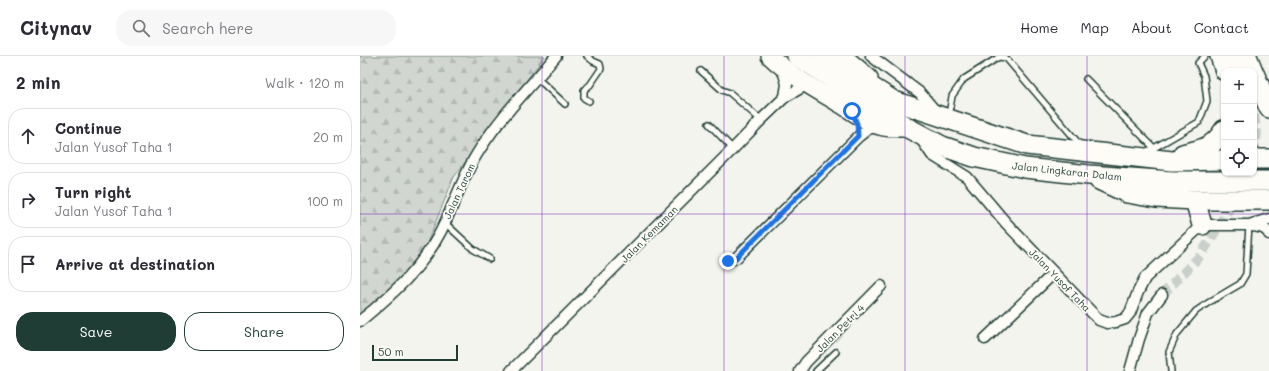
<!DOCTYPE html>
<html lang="en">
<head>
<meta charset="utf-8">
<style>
	:root { --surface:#fff; --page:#f7f7f7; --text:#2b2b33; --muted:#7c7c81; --line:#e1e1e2; --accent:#1f3d34 }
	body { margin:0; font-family:Mali,sans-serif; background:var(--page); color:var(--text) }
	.controls { position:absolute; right:12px; top:12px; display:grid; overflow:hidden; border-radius:8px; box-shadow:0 1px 3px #0004 }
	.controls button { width:36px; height:36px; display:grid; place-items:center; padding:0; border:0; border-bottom:1px solid var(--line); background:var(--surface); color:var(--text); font:20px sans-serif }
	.scale { position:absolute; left:12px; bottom:10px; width:86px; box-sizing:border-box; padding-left:4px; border:2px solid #1f3d34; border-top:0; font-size:11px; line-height:14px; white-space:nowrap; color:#1f3d34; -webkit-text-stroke:3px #fdfcf7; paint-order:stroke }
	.stop { position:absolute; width:12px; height:12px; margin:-9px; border:3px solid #1a73e8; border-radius:50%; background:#fff }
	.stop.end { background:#1a73e8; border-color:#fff; box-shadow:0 1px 4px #0008 }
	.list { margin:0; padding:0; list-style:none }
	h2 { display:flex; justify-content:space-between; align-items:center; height:52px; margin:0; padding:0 16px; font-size:17px }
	h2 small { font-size:13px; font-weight:400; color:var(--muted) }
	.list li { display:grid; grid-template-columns:26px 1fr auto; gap:12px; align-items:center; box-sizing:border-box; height:56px; margin:0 8px 8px; padding:0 8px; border:1px solid var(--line); border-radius:16px }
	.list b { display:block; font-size:15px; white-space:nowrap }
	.list p { margin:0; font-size:13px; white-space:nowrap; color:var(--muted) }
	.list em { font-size:13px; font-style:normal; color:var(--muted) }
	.actions { display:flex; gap:8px; padding:12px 16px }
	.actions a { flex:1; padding:9px 0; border:1px solid var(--accent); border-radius:16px; text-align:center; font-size:14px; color:var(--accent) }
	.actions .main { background:var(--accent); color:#fff }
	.icon { flex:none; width:22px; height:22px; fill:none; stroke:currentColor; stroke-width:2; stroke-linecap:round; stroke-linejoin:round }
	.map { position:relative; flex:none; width:909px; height:315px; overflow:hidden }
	header { display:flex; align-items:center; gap:24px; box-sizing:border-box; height:56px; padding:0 20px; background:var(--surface); border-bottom:1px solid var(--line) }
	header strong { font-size:19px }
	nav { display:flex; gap:22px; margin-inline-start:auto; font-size:14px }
	.search { width:280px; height:36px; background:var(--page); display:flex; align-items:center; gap:10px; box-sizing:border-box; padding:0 14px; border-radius:16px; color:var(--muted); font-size:15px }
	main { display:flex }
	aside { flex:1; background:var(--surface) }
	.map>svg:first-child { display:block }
	.forest { fill:url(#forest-firs); stroke:#788a82 }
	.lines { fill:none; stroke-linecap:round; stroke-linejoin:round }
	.street-tunnel { stroke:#c9cfca; stroke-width:10; stroke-dasharray:10 5; stroke-linecap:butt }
	.lane-casing { stroke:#1f3d34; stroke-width:8 }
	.street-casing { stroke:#1f3d34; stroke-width:13 }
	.primary-casing { stroke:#1f3d34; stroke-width:20 }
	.highway-casing { stroke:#1f3d34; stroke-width:22 }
	.lane { stroke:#fdfcf7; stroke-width:5 }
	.street { stroke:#fdfcf7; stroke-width:10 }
	.primary { stroke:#fdfcf7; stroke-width:17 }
	.highway { stroke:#fdfcf7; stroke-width:19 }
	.route { stroke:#1a73e8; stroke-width:5 }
	.grid { fill:none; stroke:#7b2cbf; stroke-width:1; stroke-opacity:0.55 }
	.labels { text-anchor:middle; stroke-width:3.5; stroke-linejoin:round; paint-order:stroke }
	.street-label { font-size:10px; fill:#1f3d34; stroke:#fdfcf7 }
</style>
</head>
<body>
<header>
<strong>Citynav</strong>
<div class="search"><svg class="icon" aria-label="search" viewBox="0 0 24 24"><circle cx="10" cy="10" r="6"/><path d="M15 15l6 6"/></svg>Search here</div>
<nav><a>Home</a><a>Map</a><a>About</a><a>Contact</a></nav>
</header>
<main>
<aside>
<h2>2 min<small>Walk · 120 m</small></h2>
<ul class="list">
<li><svg class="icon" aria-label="ahead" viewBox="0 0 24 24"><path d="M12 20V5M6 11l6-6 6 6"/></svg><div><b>Continue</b><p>Jalan Yusof Taha 1</p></div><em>20 m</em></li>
<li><svg class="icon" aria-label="right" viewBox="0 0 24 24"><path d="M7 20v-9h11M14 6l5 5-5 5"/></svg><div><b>Turn right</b><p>Jalan Yusof Taha 1</p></div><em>100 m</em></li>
<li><svg class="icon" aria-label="arrive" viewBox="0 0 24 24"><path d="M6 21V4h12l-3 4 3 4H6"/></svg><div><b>Arrive at destination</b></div></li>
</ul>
<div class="actions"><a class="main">Save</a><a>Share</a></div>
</aside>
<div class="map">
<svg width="909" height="315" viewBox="0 0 909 315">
	<defs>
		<pattern id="forest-firs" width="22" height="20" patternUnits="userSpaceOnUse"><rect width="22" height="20" fill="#d1d6d1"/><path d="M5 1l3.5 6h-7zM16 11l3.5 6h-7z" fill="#b3b9b4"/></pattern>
	</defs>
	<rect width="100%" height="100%" fill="#f4f4ef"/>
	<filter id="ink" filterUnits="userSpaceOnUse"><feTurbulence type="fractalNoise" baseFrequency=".025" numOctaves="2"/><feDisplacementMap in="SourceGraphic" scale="8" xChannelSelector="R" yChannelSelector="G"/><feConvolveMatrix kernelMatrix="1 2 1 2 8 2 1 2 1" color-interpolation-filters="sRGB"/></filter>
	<g filter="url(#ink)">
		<polygon class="forest" points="0,0 185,0 94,121 63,197 46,221 0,258"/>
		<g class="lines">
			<g class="street-tunnel">
				<polyline points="894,59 897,77 894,99"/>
				<polyline points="802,239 841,199 875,143"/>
			</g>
			<defs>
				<g id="lane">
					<polyline points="227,0 233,5 240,8 241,13 230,29 224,34 224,42 229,45"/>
					<polyline points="341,15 362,34 370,37 401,64"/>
					<polyline points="177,22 205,48"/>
					<polyline points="726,23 794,92"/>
					<polyline points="589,59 592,40 604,23 639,1 646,2 721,90"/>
					<polyline points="349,68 373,93"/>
					<polyline points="787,95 794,92 839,66 847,45 844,20 838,7 845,0"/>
					<polyline points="85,167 113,193 130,203"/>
					<polyline points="456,315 476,296"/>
					<polyline points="811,315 809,296 817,278 836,255 851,245 880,228 886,218 889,169"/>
				</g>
				<g id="street">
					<polyline points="511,0 560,37 577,57"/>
					<polyline points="873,0 879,15"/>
					<polyline points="422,11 427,28 425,41"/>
					<polyline points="561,83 572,99 607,121 646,167 739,264 747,267 756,266 765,263 770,257 778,236 785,222 842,169 889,169 909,163"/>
					<path d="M892,170C899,171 906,171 909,178"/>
					<polyline points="368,205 376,202 499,80 508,73 520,70"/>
					<path d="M0,265C32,239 62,212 81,175C93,151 101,126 114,103C136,65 168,33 196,0"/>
					<polyline points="625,283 693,218"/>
					<polyline points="151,315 373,93 401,64 425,41 448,28"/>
					<polyline points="440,315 446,306 521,230"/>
					<polyline points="770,315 779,283 788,257 802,239"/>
				</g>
				<g id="primary">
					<path d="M410,0C431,20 457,34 482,49C492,55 508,67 520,70C528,73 539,72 548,72"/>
					<polyline points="483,0 509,22"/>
				</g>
				<g id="highway">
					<polyline points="437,0 548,72 582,90 614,101 665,112 729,119 812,125 909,125"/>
					<polyline points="463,0 502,25 534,45 667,89 812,105 864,104"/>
					<polyline points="860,0 865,15"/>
					<polyline points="887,0 893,15"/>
					<polyline points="894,17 909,52"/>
					<path d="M823,98C842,93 853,92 864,74"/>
					<polyline points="894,103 909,103"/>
					<polyline points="739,124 767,137 796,142 835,144 909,144"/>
					<polyline points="835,144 842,169"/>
				</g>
			</defs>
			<use href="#lane" class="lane-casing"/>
			<use href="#street" class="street-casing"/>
			<use href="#primary" class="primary-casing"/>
			<use href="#highway" class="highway-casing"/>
			<use href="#lane" class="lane"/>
			<use href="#street" class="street"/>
			<use href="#primary" class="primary"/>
			<use href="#highway" class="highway"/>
		</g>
	</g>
	<g class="lines" filter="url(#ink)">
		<polyline class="route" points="368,205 376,202 498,80 497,68 492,55"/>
	</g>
	<path class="grid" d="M182,0V315M364,0V315M545,0V315M727,0V315M0,158H909"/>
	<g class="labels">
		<g class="street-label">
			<text transform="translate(707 115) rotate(6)" y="4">Jalan Lingkaran Dalam</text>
			<text transform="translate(99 135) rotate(-65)" y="4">Jalan Tarom</text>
			<text transform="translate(289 178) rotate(-45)" y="4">Jalan Kemaman</text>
			<text transform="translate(700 224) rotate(46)" y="4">Jalan Yusof Taha</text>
			<text transform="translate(480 272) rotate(-45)" y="4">Jalan Petri 4</text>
		</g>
	</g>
</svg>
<div class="controls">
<button>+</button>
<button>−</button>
<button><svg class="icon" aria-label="locate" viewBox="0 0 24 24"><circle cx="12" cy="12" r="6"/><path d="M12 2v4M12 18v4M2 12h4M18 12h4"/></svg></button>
</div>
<div class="scale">50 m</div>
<div class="stop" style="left:492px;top:55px"></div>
<div class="stop end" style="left:368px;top:205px"></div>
</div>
</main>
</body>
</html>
